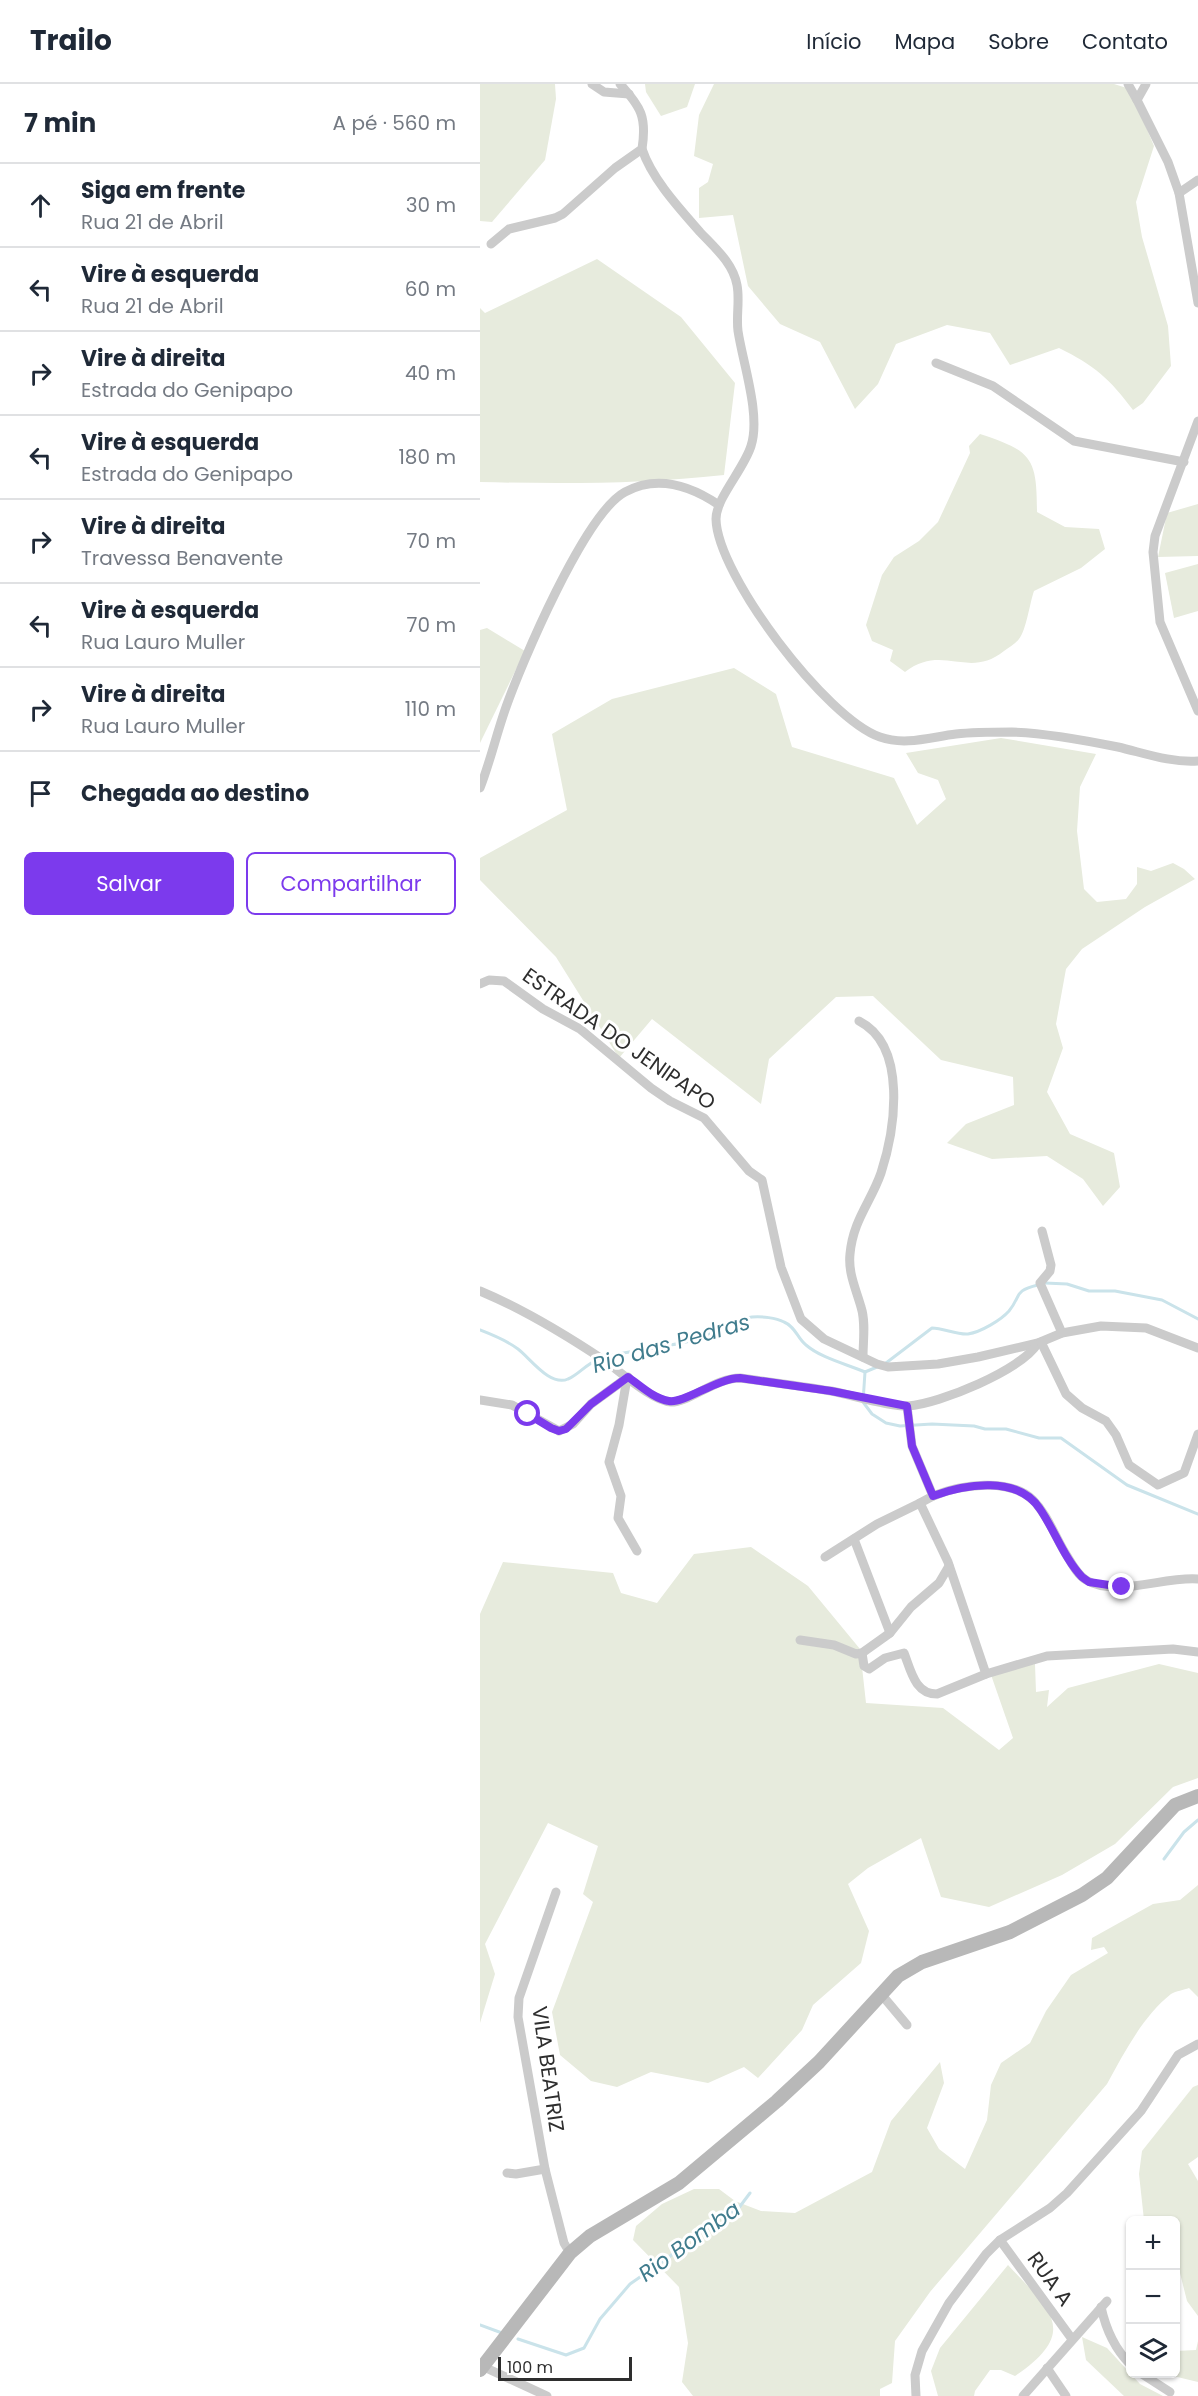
<!DOCTYPE html>
<html lang="pt">
<head>
<meta charset="utf-8">
<style>
	:root { --surface:#fff; --page:#f2f2f3; --text:#1f2937; --muted:#747a83; --line:#e0e1e3; --accent:#7c3aed }
	body { margin:0; font-family:Poppins,sans-serif; background:var(--page); color:var(--text) }
	.controls { position:absolute; right:18px; bottom:18px; display:grid; overflow:hidden; border-radius:9px; box-shadow:0 2px 4px #0004 }
	.controls button { width:54px; height:54px; display:grid; place-items:center; padding:0; border:0; border-bottom:2px solid var(--line); background:var(--surface); color:var(--text); font:30px sans-serif }
	.scale { position:absolute; left:18px; bottom:15px; width:134px; box-sizing:border-box; padding-left:6px; border:3px solid #2e2e2e; border-top:0; font-size:16px; line-height:21px; white-space:nowrap; color:#2e2e2e; -webkit-text-stroke:4px #fff; paint-order:stroke }
	.stop { position:absolute; width:18px; height:18px; margin:-14px; border:4px solid #7c3aed; border-radius:50%; background:#fff }
	.stop.end { background:#7c3aed; border-color:#fff; box-shadow:0 2px 6px #0008 }
	.list { margin:0; padding:0; list-style:none }
	h2 { display:flex; justify-content:space-between; align-items:center; height:78px; margin:0; padding:0 24px; font-size:26px }
	h2 small { font-size:20px; font-weight:400; color:var(--muted) }
	.list li { display:grid; grid-template-columns:39px 1fr auto; gap:18px; align-items:center; box-sizing:border-box; height:84px; padding:0 24px; border-top:2px solid var(--line) }
	.list b { display:block; font-size:22px; white-space:nowrap }
	.list p { margin:0; font-size:20px; white-space:nowrap; color:var(--muted) }
	.list em { font-size:20px; font-style:normal; color:var(--muted) }
	.actions { display:flex; gap:12px; padding:18px 24px }
	.actions a { flex:1; padding:14px 0; border:2px solid var(--accent); border-radius:9px; text-align:center; font-size:21px; color:var(--accent) }
	.actions .main { background:var(--accent); color:#fff }
	.icon { flex:none; width:33px; height:33px; fill:none; stroke:currentColor; stroke-width:2; stroke-linecap:round; stroke-linejoin:round }
	.map { position:relative; flex:none; width:718px; height:2312px; overflow:hidden }
	header { display:flex; align-items:center; gap:36px; box-sizing:border-box; height:84px; padding:0 30px; background:var(--surface); border-bottom:2px solid var(--line) }
	header strong { font-size:28px }
	nav { display:flex; gap:33px; margin-inline-start:auto; font-size:21px }
	main { display:flex }
	aside { flex:1; background:var(--surface) }
	.map>svg:first-child { display:block }
	.green { fill:#e7ebdd }
	.lines { fill:none; stroke-linecap:round; stroke-linejoin:round }
	.stream { stroke:#cae3ea; stroke-width:3 }
	.minor { stroke:#cbcbcb; stroke-width:9 }
	.secondary { stroke:#b8b8b8; stroke-width:14 }
	.route { stroke:#7c3aed; stroke-width:8 }
	.labels { text-anchor:middle; stroke-width:6; stroke-linejoin:round; paint-order:stroke }
	.street-label { font-size:21px; fill:#2e2e2e; stroke:#fff }
	.water-label { font-size:22px; font-style:italic; fill:#407c8d; stroke:#fff }
</style>
</head>
<body>
<header>
<strong>Trailo</strong>
<nav><a>Início</a><a>Mapa</a><a>Sobre</a><a>Contato</a></nav>
</header>
<main>
<aside>
<h2>7 min<small>A pé · 560 m</small></h2>
<ul class="list">
<li><svg class="icon" aria-label="ahead" viewBox="0 0 24 24"><path d="M12 20V5M6 11l6-6 6 6"/></svg><div><b>Siga em frente</b><p>Rua 21 de Abril</p></div><em>30 m</em></li>
<li><svg class="icon" aria-label="left" viewBox="0 0 24 24"><path d="M17 20v-9H6M10 6l-5 5 5 5"/></svg><div><b>Vire à esquerda</b><p>Rua 21 de Abril</p></div><em>60 m</em></li>
<li><svg class="icon" aria-label="right" viewBox="0 0 24 24"><path d="M7 20v-9h11M14 6l5 5-5 5"/></svg><div><b>Vire à direita</b><p>Estrada do Genipapo</p></div><em>40 m</em></li>
<li><svg class="icon" aria-label="left" viewBox="0 0 24 24"><path d="M17 20v-9H6M10 6l-5 5 5 5"/></svg><div><b>Vire à esquerda</b><p>Estrada do Genipapo</p></div><em>180 m</em></li>
<li><svg class="icon" aria-label="right" viewBox="0 0 24 24"><path d="M7 20v-9h11M14 6l5 5-5 5"/></svg><div><b>Vire à direita</b><p>Travessa Benavente</p></div><em>70 m</em></li>
<li><svg class="icon" aria-label="left" viewBox="0 0 24 24"><path d="M17 20v-9H6M10 6l-5 5 5 5"/></svg><div><b>Vire à esquerda</b><p>Rua Lauro Muller</p></div><em>70 m</em></li>
<li><svg class="icon" aria-label="right" viewBox="0 0 24 24"><path d="M7 20v-9h11M14 6l5 5-5 5"/></svg><div><b>Vire à direita</b><p>Rua Lauro Muller</p></div><em>110 m</em></li>
<li><svg class="icon" aria-label="arrive" viewBox="0 0 24 24"><path d="M6 21V4h12l-3 4 3 4H6"/></svg><div><b>Chegada ao destino</b></div></li>
</ul>
<div class="actions"><a class="main">Salvar</a><a>Compartilhar</a></div>
</aside>
<div class="map">
<svg width="718" height="2312" viewBox="0 0 718 2312">
	<rect width="100%" height="100%" fill="#fff"/>
	<g class="green">
		<polygon points="0,0 75,0 76,15 65,76 12,138 0,137"/>
		<polygon points="165,0 215,0 207,23 181,32 166,8"/>
		<path d="M234,0H634L650,5L674,62L656,118L662,153L688,242L691,282L663,319L653,326C630,295 614,281 579,264L530,281L510,249L467,241L416,260L398,300L375,325L340,258L300,240L268,202L253,131L219,134V104L228,98L233,80L214,72L219,31Z"/>
		<path d="M117,175L201,233L255,299L244,391C163,400 82,400 0,398V224L5,229Z"/>
		<path d="M500,350C552,367 557,374 557,428L585,443L619,445L625,465L601,484L554,507C550,518 546,547 539,555C535,560 529,563 524,567C488,596 463,559 425,588L410,577L413,566L392,557L386,541L402,491L414,473L439,457L458,438L490,369L489,362Z"/>
		<polygon points="718,420 718,472 678,473 687,429"/>
		<polygon points="718,480 718,527 694,534 685,489"/>
		<polygon points="7,544 45,567 0,659 0,546"/>
		<polygon points="254,584 296,610 312,663 414,694 437,741 466,715 458,696 438,689 426,669 521,654 616,670 600,703 597,747 604,805 617,818 646,815 657,800 657,783 671,787 693,779 704,785 715,795 665,823 602,865 586,885 576,940 583,964 567,1008 590,1050 634,1069 640,1103 623,1122 603,1095 567,1072 512,1075 467,1059 486,1040 534,1021 533,993 461,976 393,912 356,913 289,975 281,1020 172,935 139,974 76,873 0,796 0,774 87,726 72,650 132,615"/>
		<polygon points="271,1463 328,1502 380,1565 386,1619 463,1624 519,1666 533,1654 510,1588 555,1580 556,1608 569,1606 567,1623 588,1604 679,1580 718,1589 718,1694 693,1703 635,1760 582,1791 509,1823 461,1813 441,1754 388,1784 368,1800 389,1847 381,1879 333,1921 322,1946 278,1994 264,1983 228,1999 171,1988 137,2003 111,1997 80,1971 72,1928 113,1818 103,1810 118,1762 68,1739 5,1860 15,1890 0,1939 0,1530 23,1478 133,1489 141,1509 177,1519 214,1470"/>
		<path d="M718,1801V1913L709,1904C704,1906 696,1907 691,1910C663,1932 644,1969 627,2000L450,2208L415,2257L412,2299L400,2305V2312H213L202,2298L208,2259L199,2203L153,2156L156,2142L182,2120L214,2105H239L255,2117L281,2127L315,2129L392,2088L411,2037L460,1978L464,1999L447,2044L459,2065L485,2085L507,2036L511,2001L521,1979L550,1959L566,1927L591,1891L628,1869L624,1863L611,1866L612,1854L673,1820L700,1816Z"/>
		<polygon points="718,2001 718,2073 708,2080 718,2097 718,2232 707,2217 700,2189 696,2185 696,2136 664,2136 659,2090 662,2067 713,2003"/>
		<path d="M528,2181C570,2226 601,2247 535,2292L521,2286H510L495,2307L494,2312H458L451,2287L460,2264Z"/>
		<polygon points="602,2253 627,2264 660,2300 683,2312 644,2312 606,2276"/>
		<polygon points="718,2257 718,2298 685,2290 696,2290 696,2267 716,2266"/>
	</g>
	<g class="lines">
		<g class="stream">
			<polyline points="565,1199 587,1200 609,1207 635,1207 682,1216 718,1235"/>
			<path d="M0,1246C13,1251 26,1256 38,1265C50,1274 70,1303 88,1295C100,1290 105,1280 120,1275"/>
			<path d="M126,1273C156,1265 187,1264 217,1255C235,1249 252,1235 272,1233C282,1232 296,1234 304,1238C316,1243 317,1254 326,1261C341,1274 366,1280 385,1288L397,1283"/>
			<path d="M406,1279L452,1244C463,1244 477,1251 488,1250C501,1248 521,1236 529,1227C542,1211 533,1207 558,1201"/>
			<polyline points="385,1288 383,1318 392,1330 406,1339 420,1342 452,1340 494,1342 505,1345 526,1345 559,1354 581,1354 647,1401 718,1430"/>
			<polyline points="684,1775 704,1748 718,1736"/>
			<polyline points="0,2241 22,2249"/>
			<polyline points="38,2255 86,2271 104,2264 120,2235 150,2200 189,2173 228,2140 258,2125 270,2109"/>
		</g>
		<g class="minor">
			<polyline points="112,0 124,8 149,10"/>
			<polyline points="648,0 657,16"/>
			<polyline points="666,0 657,16 688,78 699,109 718,219"/>
			<path d="M162,65C172,95 199,124 220,148C235,164 253,179 257,201C260,216 256,232 258,247C263,280 281,331 271,362C264,385 236,414 236,435C237,491 347,635 400,653C425,662 451,653 476,650C494,648 513,648 532,648C567,649 604,656 638,663C664,669 691,679 718,677"/>
			<polyline points="699,109 718,96"/>
			<path d="M11,160L29,145L75,134L83,130L135,84L162,65C167,33 161,23 140,0"/>
			<polyline points="456,279 513,302 594,357 704,378"/>
			<polyline points="718,337 675,452 673,468 680,538 718,627"/>
			<path d="M0,704C10,678 16,652 25,626C41,580 105,429 145,408C178,390 211,402 239,421"/>
			<polyline points="0,900 9,896 24,897 63,925 100,945 171,1004 190,1017 224,1034 269,1087 282,1096 301,1183 321,1235 344,1255 397,1280 408,1283 458,1280 498,1273 558,1259 582,1249 621,1242 666,1244 718,1264"/>
			<path d="M379,937C428,962 415,1046 401,1089C391,1118 373,1136 370,1170C368,1189 376,1205 381,1223C386,1238 383,1257 383,1273"/>
			<polyline points="562,1147 571,1181 570,1187 560,1199 582,1249"/>
			<path d="M0,1207C43,1225 86,1251 125,1277C141,1288 172,1317 191,1318C210,1318 235,1294 260,1294C290,1298 321,1302 351,1307C372,1311 409,1323 428,1322C459,1320 542,1286 558,1259"/>
			<polyline points="561,1258 586,1310 602,1324 626,1337 636,1351 649,1381 678,1401 704,1389 718,1350"/>
			<polyline points="147,1294 139,1341 129,1378 141,1412 138,1434 157,1467"/>
			<polyline points="0,1316 32,1321 79,1347 93,1340 111,1320 148,1293"/>
			<polyline points="427,1322 432,1362 453,1412 440,1419 468,1478 506,1590"/>
			<path d="M453,1412C480,1401 529,1393 553,1416C567,1430 574,1450 584,1467C590,1476 596,1490 606,1496C636,1514 684,1492 718,1495"/>
			<polyline points="374,1455 410,1549"/>
			<polyline points="345,1473 397,1440 440,1419"/>
			<polyline points="320,1556 354,1561 376,1570 382,1569 410,1549 431,1523 459,1499 469,1482"/>
			<path d="M382,1569L384,1582L389,1585L405,1574L424,1569C431,1587 435,1610 457,1610L506,1590L567,1572L693,1565L718,1568"/>
			<polyline points="76,1808 39,1914 38,1933 65,2085 84,2159 90,2169"/>
			<polyline points="401,1910 427,1941"/>
			<polyline points="27,2089 36,2090 65,2085"/>
			<polyline points="520,2156 592,2255"/>
			<path d="M621,2223C626,2246 634,2264 650,2280"/>
			<polyline points="4,2283 67,2312"/>
			<polyline points="567,2284 586,2312"/>
			<polyline points="662,2290 690,2308"/>
			<polyline points="436,2312 435,2291 442,2267 469,2219 506,2170 520,2156 570,2124 587,2109 661,2027 698,1971 718,1960"/>
			<polyline points="543,2312 627,2217"/>
		</g>
		<polyline class="secondary" points="0,2286 90,2169 110,2152 199,2099 297,2017 339,1978 418,1892 442,1878 530,1848 602,1811 627,1794 695,1721 718,1712"/>
	</g>
	<g class="lines">
		<path class="route" d="M48,1330L71,1344L79,1347L86,1345L111,1320L148,1293C160,1301 174,1315 189,1317C204,1320 237,1294 260,1294L351,1307L427,1322L432,1362L453,1412C485,1400 538,1391 560,1425C575,1447 584,1474 602,1493L609,1498L642,1503"/>
	</g>
	<g class="labels">
		<g class="street-label">
			<text transform="translate(139 955) rotate(35)" y="7">ESTRADA DO JENIPAPO</text>
			<text transform="translate(68 1985) rotate(82)" y="7">VILA BEATRIZ</text>
			<text transform="translate(570 2195) rotate(54)" y="7">RUA A</text>
		</g>
		<g class="water-label">
			<text transform="translate(191 1259) rotate(-16)" y="8">Rio das Pedras</text>
			<text transform="translate(209 2157) rotate(-36)" y="8">Rio Bomba</text>
		</g>
	</g>
</svg>
<div class="controls">
<button>+</button>
<button>−</button>
<button><svg class="icon" aria-label="layers" viewBox="0 0 24 24"><path d="M12 4l9 5-9 5-9-5zM3 14l9 5 9-5"/></svg></button>
</div>
<div class="scale">100 m</div>
<div class="stop" style="left:48px;top:1330px"></div>
<div class="stop end" style="left:642px;top:1503px"></div>
</div>
</main>
</body>
</html>
